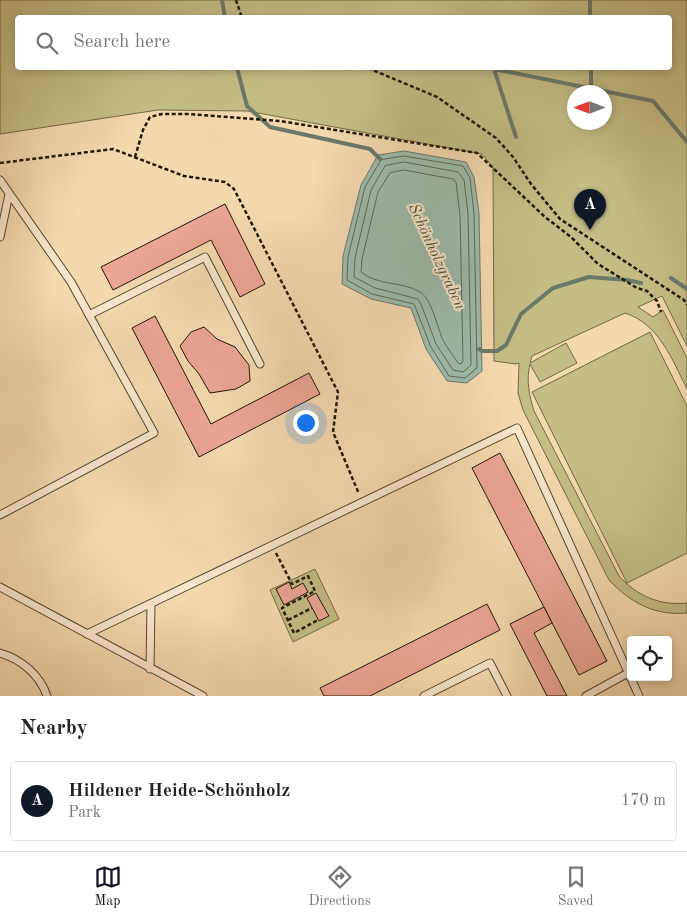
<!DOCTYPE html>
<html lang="en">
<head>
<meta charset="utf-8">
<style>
	:root { --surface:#fff; --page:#f6f6f6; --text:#222; --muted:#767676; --line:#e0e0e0; --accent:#111827 }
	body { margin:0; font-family:"Old Standard TT",serif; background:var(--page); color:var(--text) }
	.controls { position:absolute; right:15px; bottom:15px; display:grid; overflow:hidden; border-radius:5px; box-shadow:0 2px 8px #0003 }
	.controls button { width:45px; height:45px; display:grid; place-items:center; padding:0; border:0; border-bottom:1px solid var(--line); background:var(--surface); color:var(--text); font:25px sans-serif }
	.compass { position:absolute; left:567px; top:85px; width:45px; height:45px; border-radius:50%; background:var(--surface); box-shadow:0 2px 8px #0003; rotate:270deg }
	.you { position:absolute; left:305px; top:422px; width:18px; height:18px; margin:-12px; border:4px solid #fff; border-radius:50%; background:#1a73e8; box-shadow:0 0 0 8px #1a73e833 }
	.badge { display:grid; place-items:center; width:32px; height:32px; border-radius:50%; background:var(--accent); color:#fff; font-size:16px; font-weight:700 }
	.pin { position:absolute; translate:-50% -41px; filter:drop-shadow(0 1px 2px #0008) }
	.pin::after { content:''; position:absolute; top:26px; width:18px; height:15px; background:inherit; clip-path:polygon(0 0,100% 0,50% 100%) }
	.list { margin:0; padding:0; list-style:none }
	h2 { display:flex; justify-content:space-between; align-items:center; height:65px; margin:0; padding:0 20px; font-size:21px }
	h2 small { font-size:16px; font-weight:400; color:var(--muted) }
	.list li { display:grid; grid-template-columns:32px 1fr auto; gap:15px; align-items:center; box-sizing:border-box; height:80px; margin:0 10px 10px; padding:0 10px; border:1px solid var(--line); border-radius:5px }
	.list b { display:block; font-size:19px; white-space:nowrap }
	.list p { margin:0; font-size:16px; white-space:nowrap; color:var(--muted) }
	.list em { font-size:16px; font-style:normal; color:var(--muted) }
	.icon { flex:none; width:28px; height:28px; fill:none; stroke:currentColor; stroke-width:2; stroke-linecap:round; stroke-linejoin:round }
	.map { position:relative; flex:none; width:687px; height:696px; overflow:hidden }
	.search { position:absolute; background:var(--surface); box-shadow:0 2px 8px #0003; left:15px; right:15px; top:15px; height:55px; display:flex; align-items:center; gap:12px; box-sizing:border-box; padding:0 18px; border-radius:5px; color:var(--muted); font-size:19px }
	.sheet { height:155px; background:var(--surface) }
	nav { display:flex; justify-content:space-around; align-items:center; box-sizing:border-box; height:70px; border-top:1px solid var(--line); background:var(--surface); font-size:14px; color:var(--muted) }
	nav a { display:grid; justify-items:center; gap:2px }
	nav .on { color:var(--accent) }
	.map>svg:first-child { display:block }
	.green { fill:#c4bc85; stroke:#726a47; fill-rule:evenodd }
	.water { fill:#9cbaaa; stroke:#6b796a }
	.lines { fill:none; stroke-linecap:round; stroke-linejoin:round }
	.shore { stroke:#5e685a; stroke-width:1 }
	.stream { stroke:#6b796a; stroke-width:4 }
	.building { fill:#eca594; stroke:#211709 }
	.lane-casing { stroke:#564732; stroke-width:9 }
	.path { stroke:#211709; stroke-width:2.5; stroke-dasharray:4 2.5; stroke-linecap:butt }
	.lane { stroke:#f8e6ca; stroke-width:7 }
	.labels { text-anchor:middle; stroke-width:4; stroke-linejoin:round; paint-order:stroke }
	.water-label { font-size:16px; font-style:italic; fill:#4c5041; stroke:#f8e6ca }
</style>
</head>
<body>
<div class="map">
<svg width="687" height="696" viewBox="0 0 687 696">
	<rect width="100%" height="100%" fill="#f4d8ae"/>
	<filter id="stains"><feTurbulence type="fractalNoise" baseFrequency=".004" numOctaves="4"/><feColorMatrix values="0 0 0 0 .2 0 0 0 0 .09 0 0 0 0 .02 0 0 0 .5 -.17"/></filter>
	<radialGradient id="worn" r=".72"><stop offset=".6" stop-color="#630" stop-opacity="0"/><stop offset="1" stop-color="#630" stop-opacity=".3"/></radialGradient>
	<g class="green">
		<path d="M0,0H687V346L662,296L638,307L653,317L663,310L687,358V389C672,359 659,324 625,313L532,356L530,363L566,343L577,363L540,382L530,364C526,380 529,395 534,411L619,576C637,596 660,606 687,603V613C655,616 631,603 609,580L523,410L518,393L519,363L516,364L494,361L493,167L482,154L247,111L158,110L0,134ZM18,18H670V68H18ZM574,92H604V122H574Z"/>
		<polygon points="650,332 687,406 687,553 627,583 532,392"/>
		<polygon points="315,569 339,619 293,642 270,590"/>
	</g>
	<polygon class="water" points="404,151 466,162 474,177 479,213 482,371 467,383 447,381 426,349 411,308 371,299 342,284 343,256 361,185 378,155"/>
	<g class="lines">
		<g class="shore">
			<polygon points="404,156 463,166 470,178 474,214 477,368 465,378 449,376 431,347 414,304 372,294 347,280 348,257 365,187 381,160"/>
			<polygon points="404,162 458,172 464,180 468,214 471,365 463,372 453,370 436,344 421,304 418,299 375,288 354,277 355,258 371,190 385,166"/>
			<path d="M404,170L453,179L456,182L460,215L463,361L461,364L458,363C453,355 447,348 443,340C437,327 432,299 420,292C402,281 378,286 361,272L362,259L378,192L390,173Z"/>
		</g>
		<g class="stream">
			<polyline points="222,0 225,18"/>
			<polyline points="590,0 590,18"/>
			<polyline points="237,68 247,106 270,127 370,149 380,159"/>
			<polyline points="591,68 591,90"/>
			<polyline points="516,137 494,69 653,101 687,142"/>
			<polyline points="671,278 687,289"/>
			<polyline points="479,349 482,351 497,351 506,345 521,314 553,288 589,277 627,280 641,283"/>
		</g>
	</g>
	<g class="building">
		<polygon points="225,204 265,284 240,297 211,240 113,290 101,267"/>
		<polygon points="155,316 211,424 309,373 320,394 199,457 132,328"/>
		<polygon points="204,327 217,339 235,347 249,365 250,381 236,389 210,393 199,374 188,361 180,346 191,332"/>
		<polygon points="500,453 607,661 579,675 472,468"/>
		<polygon points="289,582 292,589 303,583 308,592 284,605 276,589"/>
		<polygon points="316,593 329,616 319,621 307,598"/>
		<polygon points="487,604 500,630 370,696 324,696 320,688"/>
		<polygon points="544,607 552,623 534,633 567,696 547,696 510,624"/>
	</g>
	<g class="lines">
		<defs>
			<g id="lane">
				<polyline points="0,180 71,282 154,433 0,515"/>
				<polyline points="0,237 9,194"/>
				<polyline points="89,315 205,257 260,364"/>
				<polyline points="0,587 203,696"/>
				<polyline points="87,634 517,428 639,696"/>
				<path d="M0,653C21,659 40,675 47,696"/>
				<polyline points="150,669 151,604"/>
				<polyline points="424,696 490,663 507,696"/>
				<polyline points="586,696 628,673"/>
			</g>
		</defs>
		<use href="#lane" class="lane-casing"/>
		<g class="path">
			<polyline points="236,0 242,18"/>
			<polyline points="368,68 437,97 496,138 513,157 531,184 560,219 684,300 687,305"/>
			<polyline points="135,157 143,130 150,117 162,114 187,114 280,121 477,153 545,217 571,237 598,264 637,288 647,291 657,301 661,312"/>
			<polyline points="0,163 113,149 184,176 225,182 234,189 338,392 333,432 359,494"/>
			<polyline points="276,553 292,584 308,576 315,591 282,608 294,633 318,620"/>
			<polyline points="288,620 312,608"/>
		</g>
		<use href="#lane" class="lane"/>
	</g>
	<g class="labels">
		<g class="water-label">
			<text transform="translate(438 256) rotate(65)" y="6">Schönholzgraben</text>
		</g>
	</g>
	<rect width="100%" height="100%" filter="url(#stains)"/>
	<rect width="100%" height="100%" fill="url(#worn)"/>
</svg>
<div class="controls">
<button><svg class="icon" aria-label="locate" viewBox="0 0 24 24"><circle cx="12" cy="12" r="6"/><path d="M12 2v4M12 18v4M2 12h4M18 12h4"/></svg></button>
</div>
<svg class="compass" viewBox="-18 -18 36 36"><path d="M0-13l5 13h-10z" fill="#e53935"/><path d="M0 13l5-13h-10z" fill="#767676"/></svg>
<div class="you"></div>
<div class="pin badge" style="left:590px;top:230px">A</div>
<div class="search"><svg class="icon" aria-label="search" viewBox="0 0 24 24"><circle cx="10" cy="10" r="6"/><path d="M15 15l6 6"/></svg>Search here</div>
</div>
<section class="sheet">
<h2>Nearby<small></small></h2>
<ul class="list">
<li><span class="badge">A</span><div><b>Hildener Heide-Schönholz</b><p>Park</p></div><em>170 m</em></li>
</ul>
</section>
<nav>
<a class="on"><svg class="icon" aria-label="map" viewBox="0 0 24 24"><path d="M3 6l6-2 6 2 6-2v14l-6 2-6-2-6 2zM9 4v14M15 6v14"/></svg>Map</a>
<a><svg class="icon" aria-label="directions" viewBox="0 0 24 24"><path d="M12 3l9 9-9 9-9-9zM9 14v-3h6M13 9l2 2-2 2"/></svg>Directions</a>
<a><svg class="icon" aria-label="saved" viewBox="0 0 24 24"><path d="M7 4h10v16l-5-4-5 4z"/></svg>Saved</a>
</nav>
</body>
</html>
